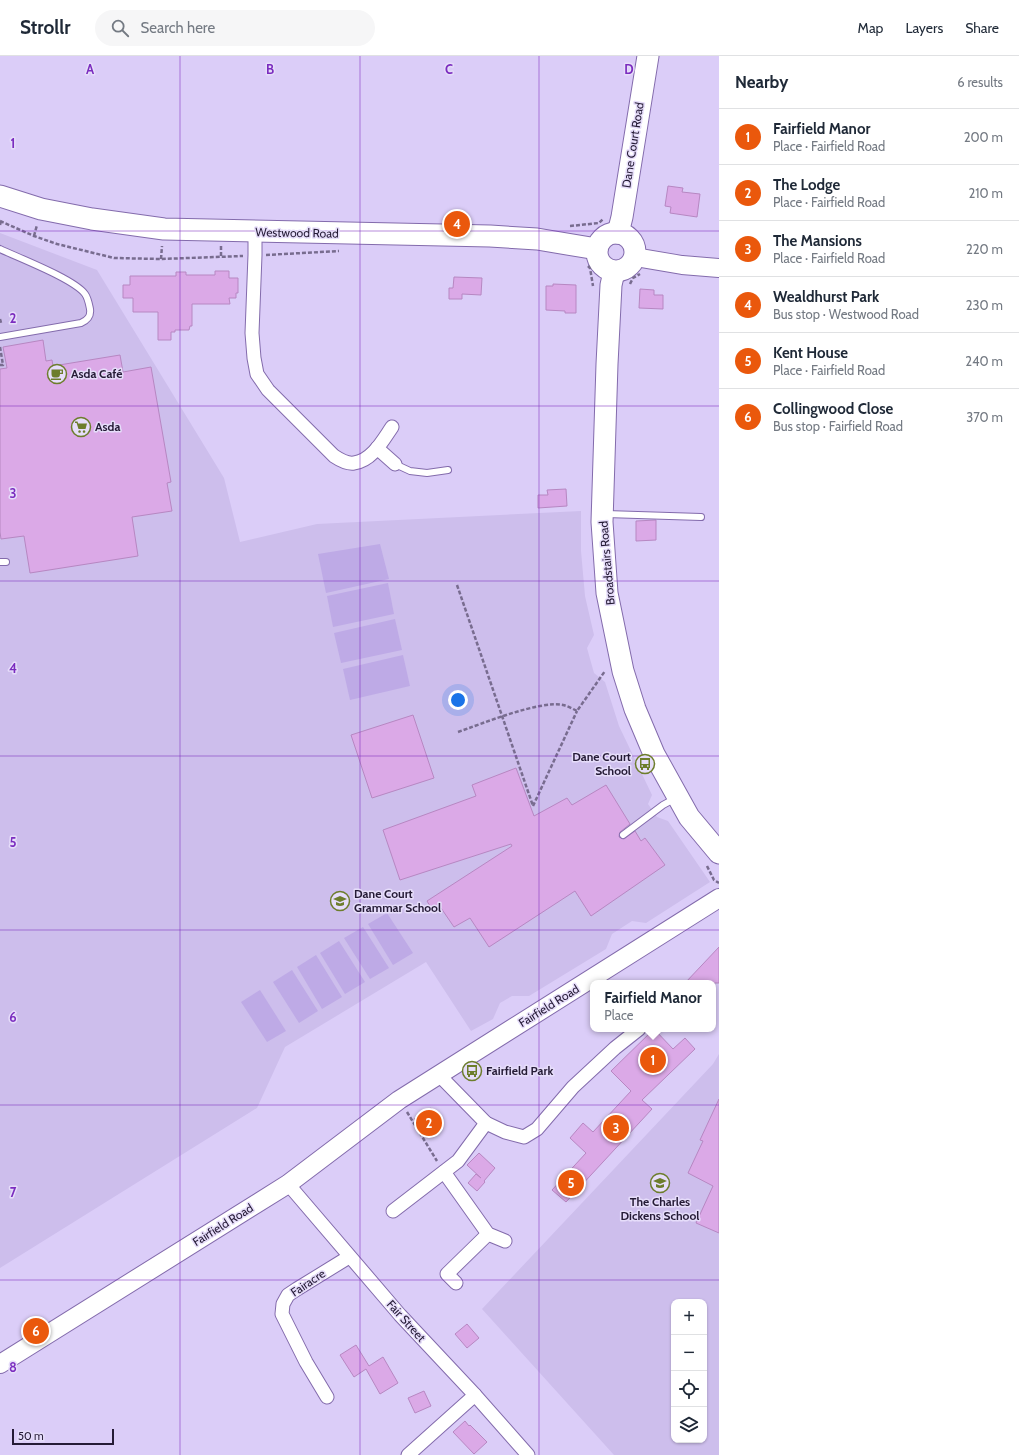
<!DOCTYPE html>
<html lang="en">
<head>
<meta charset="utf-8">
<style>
	:root { --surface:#fff; --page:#f6f6f7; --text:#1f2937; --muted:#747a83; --line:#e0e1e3; --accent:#ea580c }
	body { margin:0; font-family:Cabin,sans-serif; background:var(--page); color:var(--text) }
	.controls { position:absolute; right:12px; bottom:12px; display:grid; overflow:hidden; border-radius:8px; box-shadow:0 1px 3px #0004 }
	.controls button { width:36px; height:36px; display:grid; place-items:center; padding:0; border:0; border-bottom:1px solid var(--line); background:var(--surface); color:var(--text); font:20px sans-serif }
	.scale { position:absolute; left:12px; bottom:10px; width:102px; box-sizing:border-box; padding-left:4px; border:2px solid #251b36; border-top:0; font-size:11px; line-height:14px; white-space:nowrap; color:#251b36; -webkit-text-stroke:3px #e6ddfa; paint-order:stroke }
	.you { position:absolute; left:458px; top:644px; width:14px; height:14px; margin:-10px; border:3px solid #fff; border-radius:50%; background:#1a73e8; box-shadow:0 0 0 6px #1a73e833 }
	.badge { display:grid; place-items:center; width:26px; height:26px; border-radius:50%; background:var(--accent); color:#fff; font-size:13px; font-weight:700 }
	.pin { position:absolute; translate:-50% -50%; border:2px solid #fff; box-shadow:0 1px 4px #0006 }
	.popup { position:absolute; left:590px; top:924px; width:126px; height:52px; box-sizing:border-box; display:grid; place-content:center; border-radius:8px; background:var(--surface); filter:drop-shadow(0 1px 3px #0005); font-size:13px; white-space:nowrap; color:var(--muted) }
	.popup b { font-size:15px; color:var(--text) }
	.popup::after { content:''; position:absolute; left:50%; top:100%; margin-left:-8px; border:8px solid transparent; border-top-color:var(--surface) }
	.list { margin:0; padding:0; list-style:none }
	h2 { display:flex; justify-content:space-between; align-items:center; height:52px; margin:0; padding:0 16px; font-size:17px }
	h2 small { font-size:13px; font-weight:400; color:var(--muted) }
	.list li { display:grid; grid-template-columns:26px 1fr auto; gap:12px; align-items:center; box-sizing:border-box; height:56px; padding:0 16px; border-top:1px solid var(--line) }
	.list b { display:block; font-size:15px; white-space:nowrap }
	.list p { margin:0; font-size:13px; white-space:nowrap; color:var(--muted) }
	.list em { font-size:13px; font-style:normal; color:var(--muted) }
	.icon { flex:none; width:22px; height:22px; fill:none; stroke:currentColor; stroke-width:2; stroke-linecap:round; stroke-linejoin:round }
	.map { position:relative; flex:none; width:719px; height:1399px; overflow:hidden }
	header { display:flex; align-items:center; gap:24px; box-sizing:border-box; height:56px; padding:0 20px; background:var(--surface); border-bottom:1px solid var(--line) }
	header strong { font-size:19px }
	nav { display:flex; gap:22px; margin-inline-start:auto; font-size:14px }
	.search { width:280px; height:36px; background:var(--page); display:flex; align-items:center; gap:10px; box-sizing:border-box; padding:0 14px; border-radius:22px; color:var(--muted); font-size:15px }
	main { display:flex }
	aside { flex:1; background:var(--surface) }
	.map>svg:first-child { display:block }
	.built { fill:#cdbeec; fill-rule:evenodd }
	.green { fill:#beaae6 }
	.building { fill:#dba9e7; stroke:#b787c2 }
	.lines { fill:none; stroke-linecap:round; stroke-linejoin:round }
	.lane-casing { stroke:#836bac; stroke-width:8 }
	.street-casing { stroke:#836bac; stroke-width:15 }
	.secondary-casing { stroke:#836bac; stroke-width:20 }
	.primary-casing { stroke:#836bac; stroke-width:23 }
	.path { stroke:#786c8f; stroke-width:2.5; stroke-dasharray:4 2; stroke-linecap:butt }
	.lane { stroke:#fff; stroke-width:6 }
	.street { stroke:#fff; stroke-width:13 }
	.secondary { stroke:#fff; stroke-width:18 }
	.primary { stroke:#fff; stroke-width:21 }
	.grid { fill:none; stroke:#7b2cbf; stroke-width:1; stroke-opacity:0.55 }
	.labels { text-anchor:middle; stroke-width:3; stroke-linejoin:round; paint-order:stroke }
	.street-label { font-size:12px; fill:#251b36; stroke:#e6ddfa }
	.poi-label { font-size:12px; font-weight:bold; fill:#251b36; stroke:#e6ddfa; text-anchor:start }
	.grid-label { font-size:13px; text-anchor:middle; font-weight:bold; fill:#7b2cbf; stroke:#e6ddfa; stroke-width:3; stroke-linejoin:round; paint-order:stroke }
</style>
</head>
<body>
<header>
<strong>Strollr</strong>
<div class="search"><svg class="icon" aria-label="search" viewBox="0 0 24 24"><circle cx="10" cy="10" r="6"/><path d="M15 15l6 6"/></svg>Search here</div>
<nav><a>Map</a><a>Layers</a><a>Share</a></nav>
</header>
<main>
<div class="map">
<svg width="719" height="1399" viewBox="0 0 719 1399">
	<rect width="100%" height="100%" fill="#dbcdf8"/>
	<g class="built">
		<polygon points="0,177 97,214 224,422 240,486 317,468 581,455 581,495 585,540 594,579 587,592 594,617 605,626 619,670 652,739 648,748 657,761 668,765 710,826 646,867 632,865 612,878 606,893 529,940 512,940 500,947 493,963 471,975 426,906 285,991 257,1052 0,1212"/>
		<path d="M719,998V1399H614L482,1253L713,1008ZM674,1246H704V1384H674Z"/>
	</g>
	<g class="green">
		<polygon points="380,488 389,523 326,537 318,498"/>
		<polygon points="388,527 394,558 333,571 327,540"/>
		<polygon points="395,563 402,594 341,607 334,577"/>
		<polygon points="403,599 410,630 350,644 343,613"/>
		<polygon points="387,857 413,897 393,909 368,868"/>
		<polygon points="363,871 389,912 370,923 344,882"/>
		<polygon points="339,885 365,926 345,938 320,897"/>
		<polygon points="316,899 342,941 322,953 297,911"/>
		<polygon points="292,914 318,955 299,967 273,926"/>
		<polygon points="260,934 286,975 267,986 241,946"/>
	</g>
	<g class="building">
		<polygon points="668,130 683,132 682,136 700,138 697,161 670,157 671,151 665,150"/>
		<polygon points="215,215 229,215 229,222 238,222 238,237 236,237 236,242 229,242 230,248 192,248 192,270 190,270 189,274 175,274 175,276 171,276 171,284 158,284 158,256 133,256 133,242 123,242 123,229 130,229 130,220 176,220 176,216 186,216 186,219 215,219"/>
		<polygon points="454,221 482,222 481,239 462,238 462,243 449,243 449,232 453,232"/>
		<polygon points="553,228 576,229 576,257 565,257 565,255 546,254 546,230 553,230"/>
		<polygon points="640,233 654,234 654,239 663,239 663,253 639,252"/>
		<polygon points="43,284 46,305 52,304 53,310 120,299 123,316 151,311 171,426 167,427 172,455 132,461 138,500 30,517 24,480 1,483 0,476 0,313 7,312 3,291"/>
		<polygon points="566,433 567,450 538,452 538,439 548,439 547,434"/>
		<polygon points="656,464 656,484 636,485 636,465"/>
		<polygon points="413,659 434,722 372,742 351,679"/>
		<polygon points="516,712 534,760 567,742 572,749 606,729 630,768 620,776 619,781 624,783 635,775 641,785 645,782 665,809 591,860 575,835 489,891 470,862 454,871 441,852 434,857 427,845 512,790 511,788 400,824 383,774 476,740 472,729"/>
		<polygon points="719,891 719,927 685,927"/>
		<polygon points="654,973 673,993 685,982 695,993 642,1044 652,1053 566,1146 552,1134 586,1097 570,1082 583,1067 593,1076 631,1035 611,1015"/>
		<polygon points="719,1043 719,1177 696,1167 713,1130 688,1117 703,1085 700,1084"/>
		<polygon points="431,1052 443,1070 427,1081 414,1063"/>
		<polygon points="479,1097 495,1112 484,1125 485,1126 477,1135 468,1127 476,1118 481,1122 467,1109"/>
		<polygon points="467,1268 479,1282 467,1292 455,1278"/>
		<polygon points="356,1289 369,1310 383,1301 398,1327 380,1338 366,1313 354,1321 340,1299"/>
		<polygon points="424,1335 431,1350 415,1357 408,1342"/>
		<polygon points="465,1365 469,1370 470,1369 487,1386 474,1398 453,1376"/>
	</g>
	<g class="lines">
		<defs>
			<g id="lane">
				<path d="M0,193C19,202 74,223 85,238C88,242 89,248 90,253C91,260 88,264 81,267L0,281"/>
				<polyline points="395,408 410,415 427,417 448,414"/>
				<polyline points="606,458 701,461"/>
				<polyline points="0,506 6,506"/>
				<polyline points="623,779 663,749 674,743"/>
			</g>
			<g id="street">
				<path d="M255,176V199L252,277L254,302L257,318L268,334L334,400C340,404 347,408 354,407C372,405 383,384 392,371"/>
				<polyline points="377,392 395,408"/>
				<polyline points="440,1020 486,1067 505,1076 524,1081 537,1073 573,1031 615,992 639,973"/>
				<polyline points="444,1116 488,1178 505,1185"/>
				<polyline points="288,1128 400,1259 475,1339 528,1399"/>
				<polyline points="393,1155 458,1105 486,1067"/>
				<polyline points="456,1227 447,1218 488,1178"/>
				<polyline points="327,1341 306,1306 282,1258 283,1248 288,1239 297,1233 349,1201"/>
				<polyline points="408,1399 475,1339"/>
			</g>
			<g id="secondary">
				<polyline points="635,201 682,209 719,212"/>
				<polyline points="0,1308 288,1128 399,1044 719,842"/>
			</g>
			<g id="primary">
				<polyline points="0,140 41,153 92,163 164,173 490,180 537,183 597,193"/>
				<circle cx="616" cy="196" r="19"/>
				<polyline points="618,177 622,161 648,0"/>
				<polyline points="614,216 611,229 607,308 602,466 607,537 623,615 635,653 654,698 689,761 719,797"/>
			</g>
		</defs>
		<use href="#lane" class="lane-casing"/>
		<use href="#street" class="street-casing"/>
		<use href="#secondary" class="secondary-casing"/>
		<use href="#primary" class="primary-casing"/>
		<g class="path">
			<polyline points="0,165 34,180 57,188 114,202 161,203 243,200"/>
			<polyline points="0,169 1,165"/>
			<polyline points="570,170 599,167 603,163"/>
			<polyline points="34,180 37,169"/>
			<polyline points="221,190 221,200"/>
			<polyline points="266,199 339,195"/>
			<polyline points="161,203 162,190"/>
			<polyline points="588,210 590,212 593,230"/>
			<polyline points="630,228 633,222 640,218"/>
			<polyline points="0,263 1,267"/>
			<polyline points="0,291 3,309 0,309"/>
			<polyline points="457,529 533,750"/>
			<path d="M458,676C481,668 540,644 563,649C568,650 573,653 577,655L605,615"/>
			<polyline points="533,750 577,655"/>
			<polyline points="707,810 714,824 719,827"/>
			<polyline points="407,1056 437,1105"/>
		</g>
		<use href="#lane" class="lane"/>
		<use href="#street" class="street"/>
		<use href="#secondary" class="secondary"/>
		<use href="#primary" class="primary"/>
	</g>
	<path class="grid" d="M180,0V1399M360,0V1399M539,0V1399M0,175H719M0,350H719M0,525H719M0,700H719M0,874H719M0,1049H719M0,1224H719"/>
	<defs>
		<symbol id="cafe-ring" viewBox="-11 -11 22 22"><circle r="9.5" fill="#e6ddfa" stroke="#6d7d2c" stroke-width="1.5"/><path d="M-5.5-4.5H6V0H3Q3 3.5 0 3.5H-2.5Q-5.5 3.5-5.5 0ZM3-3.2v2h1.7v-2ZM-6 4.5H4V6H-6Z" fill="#6d7d2c"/></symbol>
		<symbol id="supermarket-ring" viewBox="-11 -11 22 22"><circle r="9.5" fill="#e6ddfa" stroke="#6d7d2c" stroke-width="1.5"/><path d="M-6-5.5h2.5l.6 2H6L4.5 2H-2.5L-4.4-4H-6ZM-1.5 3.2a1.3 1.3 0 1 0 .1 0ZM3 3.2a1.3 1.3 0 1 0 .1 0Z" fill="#6d7d2c"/></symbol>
		<symbol id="bus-ring" viewBox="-11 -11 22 22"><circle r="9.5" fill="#e6ddfa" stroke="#6d7d2c" stroke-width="1.5"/><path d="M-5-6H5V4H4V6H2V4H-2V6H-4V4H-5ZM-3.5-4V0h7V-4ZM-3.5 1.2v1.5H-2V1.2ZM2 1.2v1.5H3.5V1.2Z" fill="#6d7d2c"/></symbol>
		<symbol id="school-ring" viewBox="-11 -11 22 22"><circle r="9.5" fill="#e6ddfa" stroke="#6d7d2c" stroke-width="1.5"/><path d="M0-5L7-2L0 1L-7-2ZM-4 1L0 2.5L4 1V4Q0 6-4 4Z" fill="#6d7d2c"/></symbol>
	</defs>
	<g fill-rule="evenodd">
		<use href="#cafe-ring" x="46" y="307" width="22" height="22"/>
		<use href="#supermarket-ring" x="70" y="360" width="22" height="22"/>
		<use href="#bus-ring" x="634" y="697" width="22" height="22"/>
		<use href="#school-ring" x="329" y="834" width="22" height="22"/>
		<use href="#bus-ring" x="461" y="1004" width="22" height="22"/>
		<use href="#school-ring" x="649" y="1116" width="22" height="22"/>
	</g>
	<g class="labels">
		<g class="street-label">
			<text transform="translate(633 89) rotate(-81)" y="4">Dane Court Road</text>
			<text transform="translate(297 177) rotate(1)" y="4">Westwood Road</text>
			<text transform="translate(607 507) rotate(-95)" y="4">Broadstairs Road</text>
			<text transform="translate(549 950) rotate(-32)" y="4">Fairfield Road</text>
			<text transform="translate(223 1169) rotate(-32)" y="4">Fairfield Road</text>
			<text transform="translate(308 1227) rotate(-34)" y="4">Fairacre</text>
			<text transform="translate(406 1265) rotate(48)" y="4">Fair Street</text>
		</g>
		<g class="poi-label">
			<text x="71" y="322">Asda Café</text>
			<text x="95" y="375">Asda</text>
			<text x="631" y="705" text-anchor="end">Dane Court<tspan x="631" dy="14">School</tspan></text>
			<text x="354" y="842">Dane Court<tspan x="354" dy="14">Grammar School</tspan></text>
			<text x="486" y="1019">Fairfield Park</text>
			<text x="660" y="1150" text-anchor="middle">The Charles<tspan x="660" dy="14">Dickens School</tspan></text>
		</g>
	</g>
	<g class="grid-label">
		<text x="90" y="18">A</text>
		<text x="270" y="18">B</text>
		<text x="449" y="18">C</text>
		<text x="629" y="18">D</text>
		<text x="13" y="92">1</text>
		<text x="13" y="267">2</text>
		<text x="13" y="442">3</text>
		<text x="13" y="617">4</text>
		<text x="13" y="791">5</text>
		<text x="13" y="966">6</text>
		<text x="13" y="1141">7</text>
		<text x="13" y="1316">8</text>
	</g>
</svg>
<div class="controls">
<button>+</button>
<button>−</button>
<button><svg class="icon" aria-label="locate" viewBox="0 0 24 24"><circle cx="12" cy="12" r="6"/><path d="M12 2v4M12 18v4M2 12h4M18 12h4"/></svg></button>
<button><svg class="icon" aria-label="layers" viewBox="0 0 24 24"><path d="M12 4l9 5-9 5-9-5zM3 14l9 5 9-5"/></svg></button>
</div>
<div class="scale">50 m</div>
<div class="you"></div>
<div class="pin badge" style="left:653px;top:1004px">1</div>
<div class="popup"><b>Fairfield Manor</b>Place</div>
<div class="pin badge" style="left:429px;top:1067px">2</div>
<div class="pin badge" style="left:616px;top:1072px">3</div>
<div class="pin badge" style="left:457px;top:168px">4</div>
<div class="pin badge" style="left:571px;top:1127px">5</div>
<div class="pin badge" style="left:36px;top:1275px">6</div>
</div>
<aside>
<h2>Nearby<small>6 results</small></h2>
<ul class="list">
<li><span class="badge">1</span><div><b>Fairfield Manor</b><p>Place · Fairfield Road</p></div><em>200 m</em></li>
<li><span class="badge">2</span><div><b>The Lodge</b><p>Place · Fairfield Road</p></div><em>210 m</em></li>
<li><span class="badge">3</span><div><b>The Mansions</b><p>Place · Fairfield Road</p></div><em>220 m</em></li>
<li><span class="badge">4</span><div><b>Wealdhurst Park</b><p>Bus stop · Westwood Road</p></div><em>230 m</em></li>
<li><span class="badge">5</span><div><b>Kent House</b><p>Place · Fairfield Road</p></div><em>240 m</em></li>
<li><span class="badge">6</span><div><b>Collingwood Close</b><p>Bus stop · Fairfield Road</p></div><em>370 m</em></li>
</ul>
</aside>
</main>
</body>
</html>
